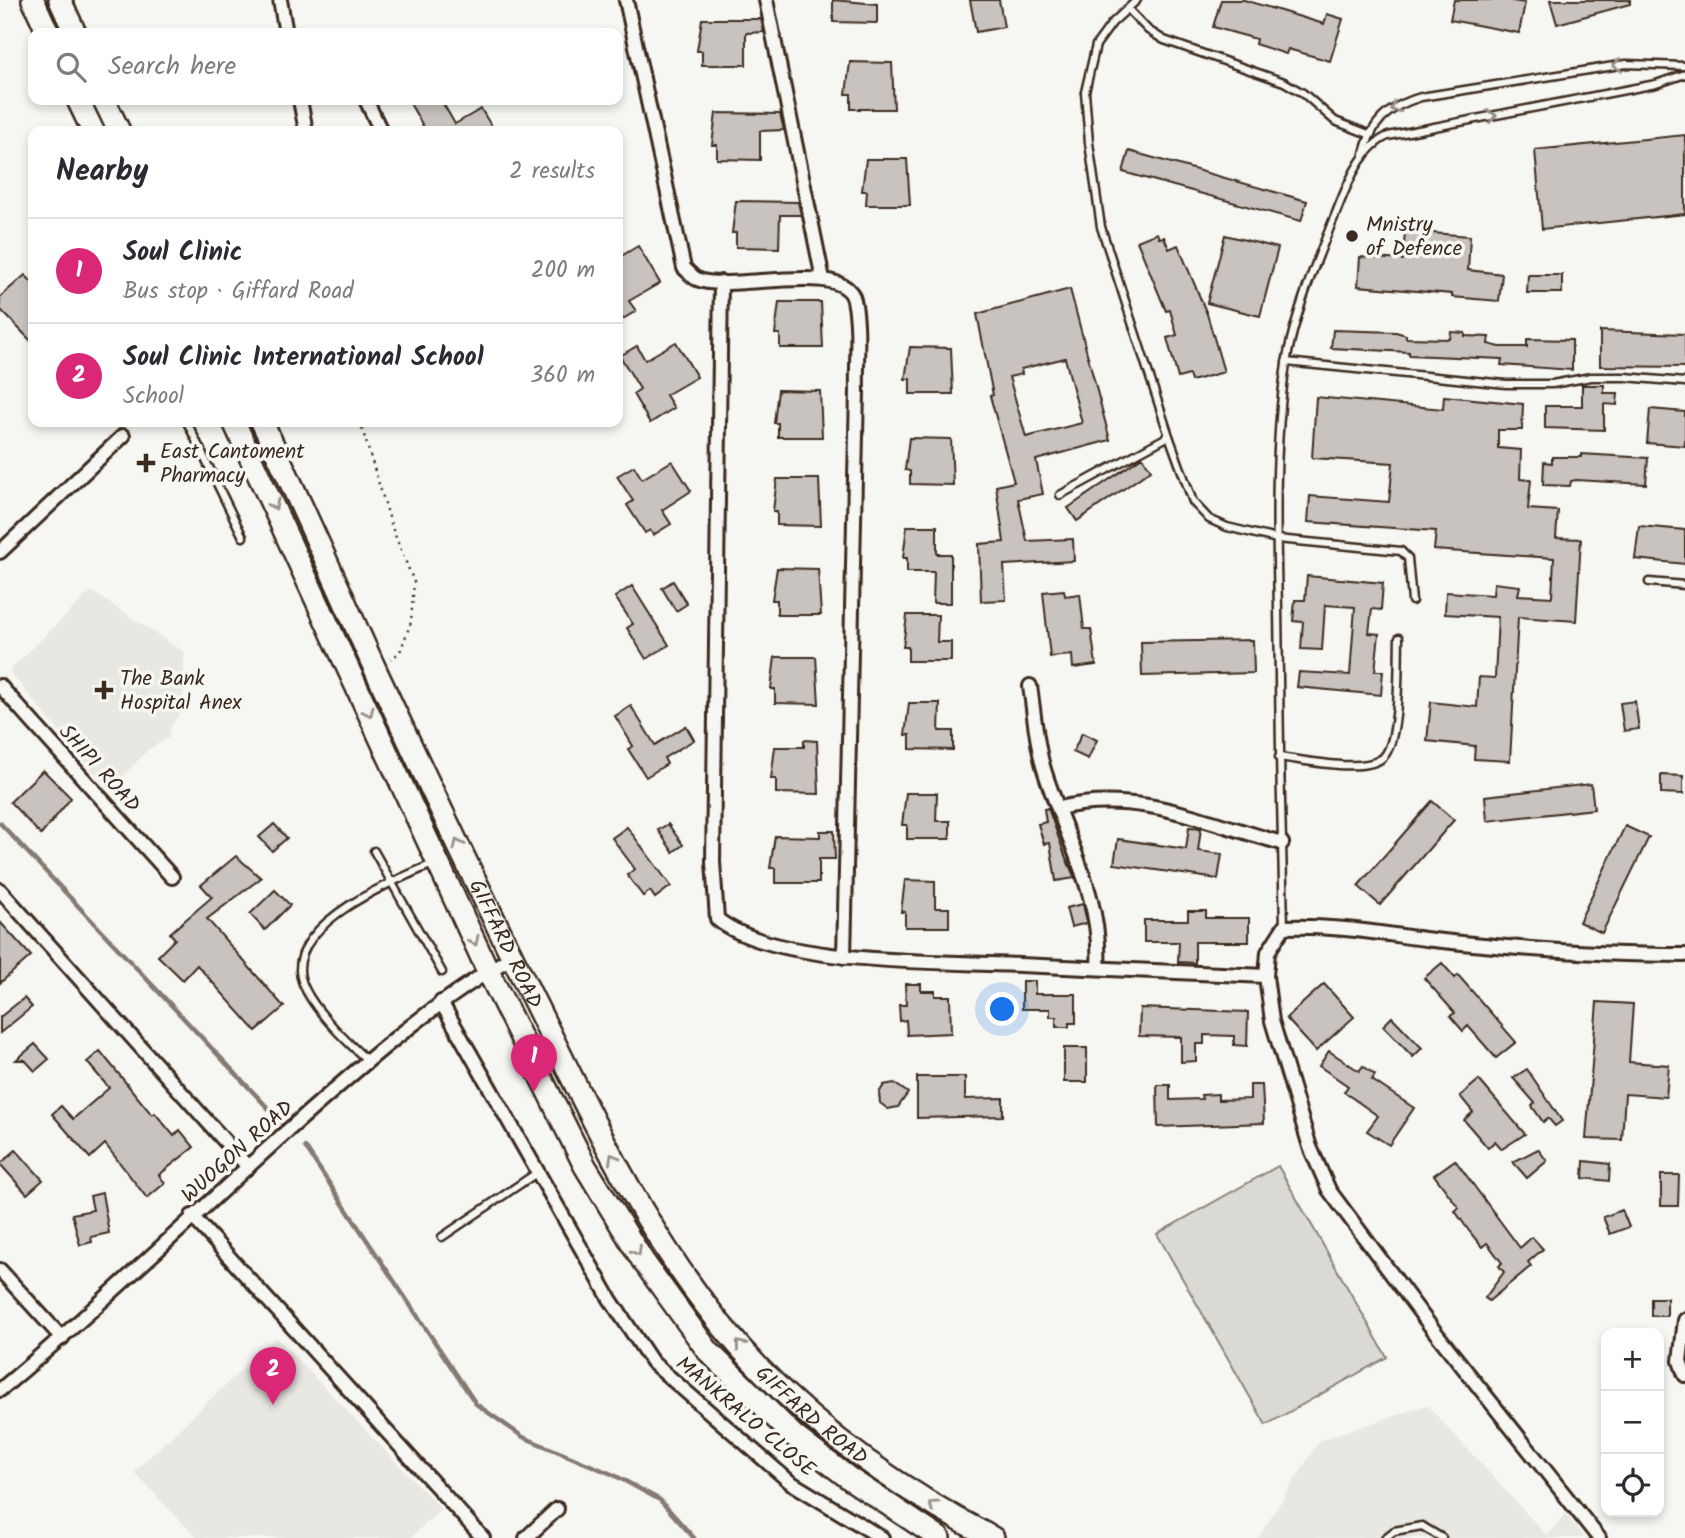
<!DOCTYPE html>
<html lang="en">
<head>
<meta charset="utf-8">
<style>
	:root { --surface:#fff; --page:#f7f7f7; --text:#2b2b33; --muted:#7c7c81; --line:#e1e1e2; --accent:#db2777 }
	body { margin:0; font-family:Kalam,sans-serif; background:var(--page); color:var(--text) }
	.controls { position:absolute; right:21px; bottom:21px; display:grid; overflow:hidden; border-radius:14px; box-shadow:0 4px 10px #0003 }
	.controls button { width:63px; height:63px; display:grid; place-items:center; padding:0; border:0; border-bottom:2px solid var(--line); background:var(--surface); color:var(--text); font:35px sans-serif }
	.you { position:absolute; left:1003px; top:1010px; width:24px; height:24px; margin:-18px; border:5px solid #fff; border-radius:50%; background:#1a73e8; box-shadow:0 0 0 10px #1a73e833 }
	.badge { display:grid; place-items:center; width:46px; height:46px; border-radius:50%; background:var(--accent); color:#fff; font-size:23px; font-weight:700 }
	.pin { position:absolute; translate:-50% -58px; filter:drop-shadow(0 2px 4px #0008) }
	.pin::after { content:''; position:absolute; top:37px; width:24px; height:21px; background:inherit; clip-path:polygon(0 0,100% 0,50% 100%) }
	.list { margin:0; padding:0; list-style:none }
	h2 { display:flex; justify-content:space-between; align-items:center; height:91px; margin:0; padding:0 28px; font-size:30px }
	h2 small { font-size:23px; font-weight:400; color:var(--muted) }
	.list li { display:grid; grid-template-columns:46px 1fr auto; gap:21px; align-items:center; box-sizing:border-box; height:105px; padding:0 28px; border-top:2px solid var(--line) }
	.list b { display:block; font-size:26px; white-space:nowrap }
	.list p { margin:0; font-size:23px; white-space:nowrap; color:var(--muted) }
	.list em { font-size:23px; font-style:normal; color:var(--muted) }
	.icon { flex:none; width:38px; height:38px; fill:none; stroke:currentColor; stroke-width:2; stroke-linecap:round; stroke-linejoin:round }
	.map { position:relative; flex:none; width:1685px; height:1538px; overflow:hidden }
	.search { position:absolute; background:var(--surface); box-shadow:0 4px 10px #0003; left:28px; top:28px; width:595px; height:77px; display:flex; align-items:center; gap:18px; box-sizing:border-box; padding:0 24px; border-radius:14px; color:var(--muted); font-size:26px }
	.panel { position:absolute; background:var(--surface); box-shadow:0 4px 10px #0003; left:28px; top:126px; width:595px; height:301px; border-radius:14px }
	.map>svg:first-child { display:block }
	.built { fill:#e8e7e2 }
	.green { fill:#dad9d3; stroke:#8a8278; stroke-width:2 }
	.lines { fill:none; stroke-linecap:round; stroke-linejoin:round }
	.stream { stroke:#857a71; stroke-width:4.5 }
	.building { fill:#c8c3be; stroke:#3b2a1e; stroke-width:2; fill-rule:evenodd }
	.lane-casing { stroke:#3b2a1e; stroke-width:11 }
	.street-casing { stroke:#3b2a1e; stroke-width:18 }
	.primary-casing { stroke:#3b2a1e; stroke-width:26 }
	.path { stroke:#3b2a1e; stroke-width:2.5; stroke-dasharray:2 5; stroke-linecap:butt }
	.lane { stroke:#f6f6f2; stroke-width:6 }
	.street { stroke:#f6f6f2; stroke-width:12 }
	.primary { stroke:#f6f6f2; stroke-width:21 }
	.oneway { stroke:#989088 }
	.poi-dot { fill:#3b2a1e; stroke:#f6f6f2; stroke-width:2.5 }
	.labels { text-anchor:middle; stroke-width:7; stroke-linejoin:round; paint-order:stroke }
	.poi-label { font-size:21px; fill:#3b2a1e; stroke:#f6f6f2; text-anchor:start }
	.street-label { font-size:21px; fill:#3b2a1e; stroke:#f6f6f2 }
</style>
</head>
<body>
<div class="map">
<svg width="1685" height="1538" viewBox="0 0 1685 1538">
	<rect width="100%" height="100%" fill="#f6f6f2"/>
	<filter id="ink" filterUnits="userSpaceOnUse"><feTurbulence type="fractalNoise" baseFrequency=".0143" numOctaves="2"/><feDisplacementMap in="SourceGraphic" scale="14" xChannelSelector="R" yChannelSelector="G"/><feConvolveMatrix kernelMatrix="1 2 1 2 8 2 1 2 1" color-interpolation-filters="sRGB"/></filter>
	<g filter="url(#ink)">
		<g class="built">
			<polygon points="91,591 184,652 183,710 171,725 169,737 148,750 109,790 9,671"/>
			<polygon points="276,1337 441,1509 410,1538 197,1538 134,1472"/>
			<polygon points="1427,1405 1547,1536 1566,1513 1584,1538 1258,1538 1320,1440"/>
		</g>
		<polygon class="green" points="1278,1166 1387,1357 1266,1425 1157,1234"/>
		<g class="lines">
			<g class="stream">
				<polyline points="0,823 283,1124"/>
				<polyline points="305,1147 476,1404 523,1437 614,1475 660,1500 694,1538"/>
			</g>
		</g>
		<g class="building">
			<polygon points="833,0 877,4 877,23 833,22"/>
			<polygon points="970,0 999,0 1004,27 976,32"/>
			<polygon points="1221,0 1244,0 1324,24 1327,14 1343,19 1330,61 1288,49 1286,54 1255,44 1256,39 1213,27"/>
			<polygon points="1454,0 1507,0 1525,3 1519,33 1450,20"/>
			<polygon points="1550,0 1630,0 1630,4 1557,24"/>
			<polygon points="702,19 761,19 764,32 746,33 746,65 702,65 702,51 697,51"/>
			<polygon points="850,62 892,63 894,109 851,109 851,94 846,94"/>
			<polygon points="408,100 441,100 455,124 481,109 492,127 484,131 426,131"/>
			<polygon points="716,113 780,114 784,130 760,131 760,160 717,159 717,145 712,145"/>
			<polygon points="1685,135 1685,214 1542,229 1535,150"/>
			<polygon points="1129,151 1307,201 1301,221 1123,172"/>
			<polygon points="866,159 907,159 910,205 866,205 867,191 862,191"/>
			<polygon points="736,201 798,202 801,215 780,215 779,248 736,247 736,233 732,233"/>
			<polygon points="1405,231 1470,236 1468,270 1502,274 1499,301 1452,297 1452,294 1358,286 1360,257 1403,260"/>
			<polygon points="1157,233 1159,238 1164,237 1169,249 1178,245 1207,314 1224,372 1191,381 1189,375 1178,378 1167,338 1177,335 1170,310 1166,311 1137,241"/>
			<polygon points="1225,235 1278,248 1260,316 1207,303"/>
			<polygon points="638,246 660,283 629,301 636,311 618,322 618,258"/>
			<polygon points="25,275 33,283 33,343 0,309 0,297"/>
			<polygon points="1528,275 1562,275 1562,293 1527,293"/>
			<path d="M1070,289L1110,440L1036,460L1043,494L1018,499L1027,541L1073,539L1074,561L1004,565L1006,600L981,601L979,544L1004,542L996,486L1014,482L990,396L993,395L977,314ZM1065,358L1082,423L1026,437L1009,377L1022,374L1021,369Z"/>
			<polygon points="779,302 821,302 823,348 780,348 780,334 775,334"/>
			<polygon points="1333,330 1396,332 1406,335 1406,338 1450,339 1451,332 1465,333 1465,336 1489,337 1488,344 1500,347 1527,347 1527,339 1572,340 1572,370 1501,365 1502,359 1409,355 1409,352 1331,348"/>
			<polygon points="1600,331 1685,334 1685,367 1600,366"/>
			<polygon points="676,342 697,377 666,395 674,408 650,423 633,394 640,389 620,356 637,346 645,360"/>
			<polygon points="910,347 951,348 953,394 910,394 910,379 905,379"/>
			<polygon points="1582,385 1604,385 1604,393 1618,393 1617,405 1604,404 1604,430 1545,428 1545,406 1582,406"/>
			<polygon points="778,390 820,391 822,437 778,437 778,423 774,423"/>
			<polygon points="1444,396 1523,404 1522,430 1498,430 1498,448 1521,450 1520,479 1531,480 1528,509 1558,511 1556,538 1581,539 1576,621 1518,617 1510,761 1474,759 1475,746 1427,741 1431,702 1477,707 1479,677 1495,678 1498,617 1445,614 1446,592 1493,595 1494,583 1520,586 1518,595 1552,597 1554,558 1434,550 1436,531 1308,522 1310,496 1389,502 1393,463 1312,458 1316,397 1443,409"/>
			<polygon points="1650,409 1685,412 1685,446 1647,443"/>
			<polygon points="909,438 951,439 953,485 910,484 910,471 905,470"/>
			<polygon points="1581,454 1648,458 1646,484 1576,480 1571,481 1570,486 1543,485 1544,462 1552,463 1552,457 1581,457"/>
			<polygon points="1142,457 1151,470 1077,521 1068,508"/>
			<polygon points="672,461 691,491 662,510 671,524 653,535 650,530 645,533 627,505 633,501 617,476 634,466 642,479"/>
			<polygon points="777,479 819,479 821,526 777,525 777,511 773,511"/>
			<polygon points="907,526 937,526 937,554 951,554 951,603 933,603 934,572 907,572 907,558 903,558"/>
			<polygon points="1639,526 1685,530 1685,564 1635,559"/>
			<polygon points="777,568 818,569 821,615 777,615 777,600 772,600"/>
			<polygon points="1307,576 1383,583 1381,610 1372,609 1369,633 1379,634 1375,671 1383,671 1381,695 1297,687 1299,672 1350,675 1355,607 1325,605 1322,650 1301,649 1303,622 1293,621 1295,600 1305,600"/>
			<polygon points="673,581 687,604 676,611 662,588"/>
			<polygon points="632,586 669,645 646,659 627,628 633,624 615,597"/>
			<polygon points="1064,590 1065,596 1080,594 1084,629 1091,629 1096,665 1073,668 1072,655 1050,657 1043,592"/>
			<polygon points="907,615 938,615 937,642 951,642 951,661 908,661 908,647 903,647"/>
			<polygon points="1253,640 1254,673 1142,676 1141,642"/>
			<polygon points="775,657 816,657 819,704 775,703 775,689 771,689"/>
			<polygon points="1635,701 1639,729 1624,731 1620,703"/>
			<polygon points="909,703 940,703 939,731 953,731 953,750 910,749 910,735 905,735"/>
			<polygon points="631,706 655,745 686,726 694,740 664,758 667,764 646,777 628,749 633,746 615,716"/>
			<polygon points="1082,733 1097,740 1088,759 1073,752"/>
			<polygon points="804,740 817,741 819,794 776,793 776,779 771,779 775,747 804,747"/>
			<polygon points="43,770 71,798 41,835 10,802"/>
			<polygon points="1661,775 1683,776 1683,794 1661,793"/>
			<polygon points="1591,784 1594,809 1487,821 1485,796"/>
			<polygon points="906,793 937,793 936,821 950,821 950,839 907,839 907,825 902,825"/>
			<polygon points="1432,801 1454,820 1380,905 1358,886"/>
			<polygon points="1048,808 1066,858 1075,878 1056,881 1050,843 1044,844 1038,824 1046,822 1044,809"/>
			<polygon points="274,824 287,838 272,851 259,837"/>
			<polygon points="668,824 683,845 673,852 658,830"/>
			<polygon points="1625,826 1649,837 1602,933 1579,922"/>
			<polygon points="627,827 671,886 655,898 650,891 643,896 627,875 635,869 612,838"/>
			<polygon points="1189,827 1201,828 1198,851 1222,854 1218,879 1114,864 1118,839 1186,849"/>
			<polygon points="820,831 834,831 835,859 819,859 819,883 775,883 775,868 770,868 775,836 820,837"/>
			<polygon points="236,856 261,878 207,919 284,1007 256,1031 197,965 183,980 158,956 175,939 170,933 212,897 201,885"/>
			<polygon points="905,880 935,881 935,908 949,908 949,927 905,927 905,912 901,912"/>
			<polygon points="275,890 290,905 265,930 250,914"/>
			<polygon points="1083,904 1087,923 1071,927 1066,908"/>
			<polygon points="1188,911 1206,911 1206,918 1249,918 1249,942 1195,942 1195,963 1178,962 1179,942 1144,942 1144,920 1188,920"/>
			<polygon points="0,922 31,956 0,983"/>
			<polygon points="1442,963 1455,978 1458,975 1516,1042 1496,1058 1468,1026 1463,1031 1450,1016 1455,1013 1424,978"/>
			<polygon points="1022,981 1035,981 1035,994 1076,994 1076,1023 1069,1023 1069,1027 1056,1027 1056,1017 1050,1017 1050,1009 1022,1009"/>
			<polygon points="905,984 921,984 921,991 935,991 935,996 950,996 951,1033 907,1035 906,1020 900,1021 899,1005 906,1005"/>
			<polygon points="1324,984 1354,1017 1316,1051 1286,1018"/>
			<polygon points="24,998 32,1007 0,1033 0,1017"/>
			<polygon points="1597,1002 1633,1004 1629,1062 1669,1065 1666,1097 1625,1094 1622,1140 1586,1139"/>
			<polygon points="1140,1008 1248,1012 1247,1046 1234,1045 1234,1036 1204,1035 1204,1044 1196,1044 1196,1061 1181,1062 1181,1037 1139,1036"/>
			<polygon points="1392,1017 1422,1048 1413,1057 1383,1026"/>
			<polygon points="35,1044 49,1059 35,1071 25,1060 16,1060"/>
			<rect x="1064" y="1048" width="23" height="34"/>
			<polygon points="100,1051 152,1115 155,1113 174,1136 180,1130 194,1147 159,1175 165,1183 147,1198 105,1144 90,1158 52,1114 61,1106 73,1119 109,1088 87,1062"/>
			<polygon points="1329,1051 1359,1071 1363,1066 1375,1075 1372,1080 1414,1108 1389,1145 1367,1131 1378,1116 1344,1092 1348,1086 1319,1066"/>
			<polygon points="1527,1069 1562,1121 1555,1126 1548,1118 1543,1122 1532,1106 1535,1103 1513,1078"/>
			<polygon points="917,1077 965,1077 965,1099 1003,1098 1003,1116 917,1118"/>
			<polygon points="1479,1080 1525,1134 1502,1149 1495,1141 1488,1148 1464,1120 1473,1112 1460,1096"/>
			<polygon points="894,1083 908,1093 898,1107 888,1109 880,1103 879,1093 884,1085"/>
			<polygon points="1157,1085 1170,1085 1170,1100 1202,1099 1201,1095 1218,1094 1218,1100 1250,1099 1250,1085 1262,1085 1264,1123 1158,1127"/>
			<polygon points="1538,1149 1547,1161 1527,1178 1513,1162"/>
			<polygon points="16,1150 43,1180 27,1194 0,1164"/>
			<polygon points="1455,1160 1520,1248 1532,1237 1543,1249 1528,1262 1531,1266 1489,1301 1485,1298 1504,1272 1499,1266 1502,1263 1487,1243 1482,1247 1469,1231 1455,1211 1459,1208 1434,1175"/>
			<polygon points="1584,1161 1610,1164 1609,1181 1583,1178"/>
			<polygon points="1661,1175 1679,1175 1678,1206 1661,1206"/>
			<polygon points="102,1193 109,1233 91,1237 92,1242 80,1245 72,1214 93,1210 90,1196"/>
			<polygon points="1622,1210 1629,1227 1610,1234 1603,1217"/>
			<rect x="1651" y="1298" width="16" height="18"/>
		</g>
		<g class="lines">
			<defs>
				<g id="lane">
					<polyline points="1137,0 1112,23 1096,45 1085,92 1089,143 1101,227 1169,436 1193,502 1209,519 1227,527 1277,539 1401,551 1408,558 1412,601"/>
					<polyline points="1128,9 1148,30 1164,40 1284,82 1303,93 1335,121 1371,135"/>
					<path d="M1363,158C1370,123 1387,107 1421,97L1626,64L1685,66"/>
					<polyline points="1286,362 1506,384 1552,384 1591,377 1625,377 1685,382"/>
					<polyline points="187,422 243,537"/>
					<polyline points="1060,495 1169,436"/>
					<polyline points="1649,582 1685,585"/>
					<path d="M1279,757C1304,760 1361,773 1381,759C1401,746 1398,663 1399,638"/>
					<polyline points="374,851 442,972"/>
					<path d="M1284,927C1281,821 1279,714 1278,608C1276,527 1274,444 1286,364C1294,315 1317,259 1336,213C1346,187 1361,147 1388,136L1656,84L1685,74"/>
					<path d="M367,1060C347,1042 301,999 300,971C298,919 395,880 433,864"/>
					<polyline points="442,1237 538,1172"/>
					<polyline points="1385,1538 1394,1531 1422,1526 1442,1538"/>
				</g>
				<g id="street">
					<polyline points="280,0 286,33"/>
					<path d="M626,0L684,268C688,271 692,277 697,279C727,294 845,258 854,300C860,328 856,362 857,391L844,957"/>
					<polyline points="766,0 823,279"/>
					<polyline points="300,100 306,131"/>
					<polyline points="366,100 381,131"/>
					<path d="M721,282L713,862L717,919C774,966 945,961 1020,965C1102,968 1184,972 1266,976"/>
					<polyline points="0,552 123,436"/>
					<polyline points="0,686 172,877"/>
					<path d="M1030,686C1034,713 1036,741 1043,766C1063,834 1103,895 1098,968"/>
					<path d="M1059,808C1139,789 1207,823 1282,843"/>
					<polyline points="0,890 248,1167"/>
					<polyline points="441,1002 610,1299 652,1362 790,1482 882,1538"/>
					<polyline points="192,1216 483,1538"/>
					<polyline points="0,1270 62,1338"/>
					<polyline points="1685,1320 1680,1361 1685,1375"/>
					<path d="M0,1390C98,1308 190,1219 285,1133C357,1069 428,1006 512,957"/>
					<polyline points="526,1538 557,1509"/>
					<path d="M1599,1538L1428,1323L1329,1190L1310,1147L1272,1021L1266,976L1268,952L1284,927C1335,925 1383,934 1433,940C1517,949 1601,955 1685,955"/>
				</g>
				<g id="primary">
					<polyline points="33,0 48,33"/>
					<polyline points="60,0 75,33"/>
					<polyline points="78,100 93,131"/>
					<polyline points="104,100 119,131"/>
					<polyline points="234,422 488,971 585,1166 643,1261 708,1351 794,1436 850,1479 939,1538"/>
					<path id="s1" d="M262,422C302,504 338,588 376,671C429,785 483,898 539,1011C601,1137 662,1268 761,1370C828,1439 908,1494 993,1538"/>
				</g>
			</defs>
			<use href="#lane" class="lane-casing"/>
			<use href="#street" class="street-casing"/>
			<use href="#primary" class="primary-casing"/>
			<polyline class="path" points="360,422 393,530 414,582 411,622 400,652 391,659"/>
			<use href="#lane" class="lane"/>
			<use href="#street" class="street"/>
			<use href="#primary" class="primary"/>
		</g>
		<defs><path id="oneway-chevron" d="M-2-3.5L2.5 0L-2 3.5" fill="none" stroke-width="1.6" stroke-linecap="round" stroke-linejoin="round" transform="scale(1.75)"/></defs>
		<g class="oneway">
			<use href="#oneway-chevron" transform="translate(1617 65) rotate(174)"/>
			<use href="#oneway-chevron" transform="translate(1395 108) rotate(150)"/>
			<use href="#oneway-chevron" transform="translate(1492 116) rotate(-10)"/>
			<use href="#oneway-chevron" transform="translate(274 505) rotate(65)"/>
			<use href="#oneway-chevron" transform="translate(369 712) rotate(65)"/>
			<use href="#oneway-chevron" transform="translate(458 844) rotate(-115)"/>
			<use href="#oneway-chevron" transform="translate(474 941) rotate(65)"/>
			<use href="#oneway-chevron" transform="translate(613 1158) rotate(-120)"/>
			<use href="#oneway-chevron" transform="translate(637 1251) rotate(59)"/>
			<use href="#oneway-chevron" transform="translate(740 1345) rotate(-130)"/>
			<use href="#oneway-chevron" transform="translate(933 1505) rotate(-146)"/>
		</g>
	</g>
	<g class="poi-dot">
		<circle cx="1352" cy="236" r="7"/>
		<path d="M142.5 452.5h7v7h7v7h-7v7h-7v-7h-7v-7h7z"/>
		<path d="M100.5 679.5h7v7h7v7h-7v7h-7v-7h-7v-7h7z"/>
	</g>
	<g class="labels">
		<g class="poi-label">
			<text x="1366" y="231">Mnistry<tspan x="1366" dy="24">of Defence</tspan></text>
			<text x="160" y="458">East Cantoment<tspan x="160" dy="24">Pharmacy</tspan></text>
			<text x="120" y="685">The Bank<tspan x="120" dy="24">Hospital Anex</tspan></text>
		</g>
		<g class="street-label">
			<text transform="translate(100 768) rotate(48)" y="7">SHIPI ROAD</text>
			<text dy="7" stroke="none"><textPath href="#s1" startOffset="576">GIFFARD ROAD</textPath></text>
			<text transform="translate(237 1151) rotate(-42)" y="7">WUOGON ROAD</text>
			<text dy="7" stroke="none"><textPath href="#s1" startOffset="1143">GIFFARD ROAD</textPath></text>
			<text transform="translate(746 1416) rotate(40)" y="7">MANKRALO CLOSE</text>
		</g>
	</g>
</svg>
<div class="controls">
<button>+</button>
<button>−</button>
<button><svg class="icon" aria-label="locate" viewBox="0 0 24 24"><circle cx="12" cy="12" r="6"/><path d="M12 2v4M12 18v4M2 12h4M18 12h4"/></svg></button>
</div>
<div class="you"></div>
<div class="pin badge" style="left:534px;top:1092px">1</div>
<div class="pin badge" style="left:273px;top:1405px">2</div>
<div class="search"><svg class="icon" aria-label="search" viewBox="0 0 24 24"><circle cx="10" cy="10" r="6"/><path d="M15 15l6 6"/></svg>Search here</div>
<section class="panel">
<h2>Nearby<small>2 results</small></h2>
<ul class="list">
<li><span class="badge">1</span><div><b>Soul Clinic</b><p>Bus stop · Giffard Road</p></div><em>200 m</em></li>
<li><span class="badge">2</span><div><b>Soul Clinic International School</b><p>School</p></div><em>360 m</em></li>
</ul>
</section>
</div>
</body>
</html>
